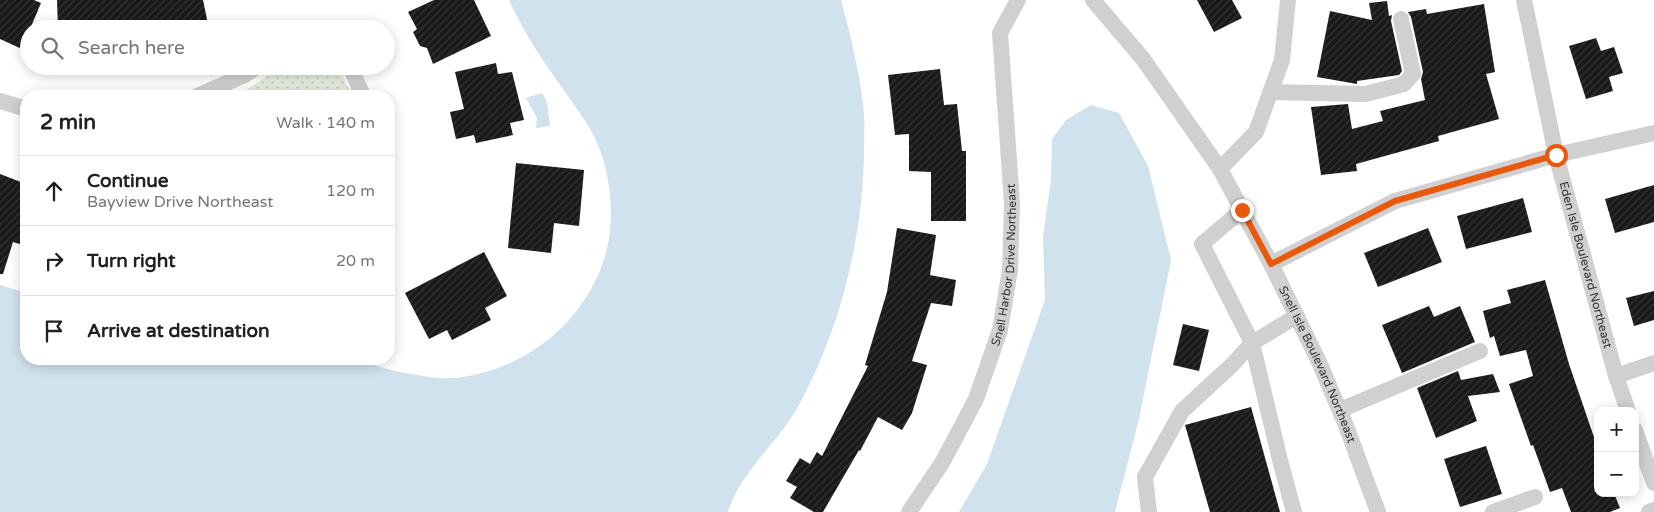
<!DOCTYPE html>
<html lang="en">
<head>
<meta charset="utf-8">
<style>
	:root { --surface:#fff; --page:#f6f6f6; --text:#202124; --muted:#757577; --line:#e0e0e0 }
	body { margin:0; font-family:"Varela Round",sans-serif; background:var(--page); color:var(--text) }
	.controls { position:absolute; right:15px; bottom:15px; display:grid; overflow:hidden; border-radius:10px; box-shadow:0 2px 12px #0003 }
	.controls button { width:45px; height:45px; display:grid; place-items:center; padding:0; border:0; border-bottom:1px solid var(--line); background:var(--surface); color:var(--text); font:25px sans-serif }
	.stop { position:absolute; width:15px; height:15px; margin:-11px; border:4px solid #ea580c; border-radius:50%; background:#fff }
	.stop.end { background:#ea580c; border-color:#fff; box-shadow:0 1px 5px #0008 }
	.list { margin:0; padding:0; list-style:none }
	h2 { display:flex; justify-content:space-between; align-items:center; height:65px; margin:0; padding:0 20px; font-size:21px }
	h2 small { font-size:16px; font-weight:400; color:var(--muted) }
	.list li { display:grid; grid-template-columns:32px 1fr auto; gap:15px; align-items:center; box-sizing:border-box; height:70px; padding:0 20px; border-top:1px solid var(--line) }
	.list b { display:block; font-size:19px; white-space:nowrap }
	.list p { margin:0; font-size:16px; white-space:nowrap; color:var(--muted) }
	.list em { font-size:16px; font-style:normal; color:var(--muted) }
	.icon { flex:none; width:28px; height:28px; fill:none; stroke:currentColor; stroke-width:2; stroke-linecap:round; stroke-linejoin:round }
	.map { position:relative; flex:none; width:1654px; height:512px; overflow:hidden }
	.search { position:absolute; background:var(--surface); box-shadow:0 2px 12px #0003; left:20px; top:20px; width:375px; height:55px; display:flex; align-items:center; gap:12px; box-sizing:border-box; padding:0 18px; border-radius:28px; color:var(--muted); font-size:19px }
	.panel { position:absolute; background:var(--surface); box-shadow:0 2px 12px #0003; left:20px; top:90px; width:375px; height:275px; border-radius:20px }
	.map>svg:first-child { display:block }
	.grass { fill:url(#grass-dots) }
	.water { fill:#cfe2ee }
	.building { fill:url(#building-hatch) }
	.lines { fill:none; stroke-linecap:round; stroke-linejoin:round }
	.minor { stroke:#d0d0d0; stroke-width:16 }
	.route { stroke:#ea580c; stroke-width:6 }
	.labels { text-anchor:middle; stroke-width:5; stroke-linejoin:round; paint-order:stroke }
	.street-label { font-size:12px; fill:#333; stroke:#fff }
</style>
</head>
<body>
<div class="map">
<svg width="1654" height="512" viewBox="0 0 1654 512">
	<defs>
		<pattern id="grass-dots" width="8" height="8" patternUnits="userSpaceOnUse" patternTransform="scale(1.25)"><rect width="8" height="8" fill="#e6ecdf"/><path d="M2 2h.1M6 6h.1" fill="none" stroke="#c6cbc0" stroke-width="1.8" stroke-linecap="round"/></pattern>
		<pattern id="building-hatch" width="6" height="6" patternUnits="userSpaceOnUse" patternTransform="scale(1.25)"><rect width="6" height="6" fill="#1a1a1a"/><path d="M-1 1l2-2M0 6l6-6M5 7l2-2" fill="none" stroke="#333"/></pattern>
	</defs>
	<rect width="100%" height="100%" fill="#fff"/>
	<polygon class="grass" points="282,66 338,66 352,96 230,96 246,90"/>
	<g class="water">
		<path d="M509,0H841C851,38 861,76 864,115C865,127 864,138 864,150C863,238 841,327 799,405C779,442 739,473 728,512H0V285L26,293V359H360C377,367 393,371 411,374C428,377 446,380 463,377C529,367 586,320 605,256C614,227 612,195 605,166C598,132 572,103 553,75C536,51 521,26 509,0Z"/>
		<polygon points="542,93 547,102 550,126 536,128 537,118 526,98"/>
		<polygon points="1091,105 1119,113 1148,166 1171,260 1139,419 1115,512 959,512 987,464 1045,300 1043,237 1051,180 1052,139 1066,120"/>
	</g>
	<g class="building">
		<polygon points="0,0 34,0 41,3 30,29 29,29 29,32 22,49 0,39"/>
		<polygon points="57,0 203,0 209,29 194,29 193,24 168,29 58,29"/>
		<polygon points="434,0 474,0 491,36 433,64 427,48 420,46 413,32 417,29 408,12"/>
		<polygon points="1197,0 1232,0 1242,18 1214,32"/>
		<polygon points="1387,1 1389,16 1392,15 1391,21 1402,71 1399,75 1357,81 1357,84 1317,77 1330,11 1372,20 1369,3"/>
		<polygon points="1484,4 1495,72 1486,74 1499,119 1438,136 1439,141 1356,164 1357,171 1321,175 1311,107 1348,104 1352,129 1383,121 1380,111 1425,100 1421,79 1423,72 1411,17 1408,12 1426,9 1427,14"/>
		<polygon points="1596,38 1601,51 1614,47 1623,73 1609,77 1613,91 1586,99 1569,46"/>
		<polygon points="496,63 498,74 512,72 524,120 510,123 513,135 476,143 474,135 456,139 450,112 464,109 455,72"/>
		<polygon points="940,69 944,105 957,104 962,151 966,151 966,221 931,221 931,172 909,171 909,134 895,135 888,75"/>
		<polygon points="516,163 584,170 579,226 554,223 551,253 508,248"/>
		<polygon points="0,174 26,184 26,246 13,242 3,274 0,274"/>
		<polygon points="1654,185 1654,222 1615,233 1605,199"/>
		<polygon points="1523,198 1532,232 1466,249 1457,216"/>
		<polygon points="897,228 936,235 930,275 956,280 952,306 931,303 912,361 927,365 912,413 902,430 878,417 860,451 859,450 823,512 814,512 790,498 797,487 786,481 800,458 810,464 817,452 822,456 868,366 865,365 887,292"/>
		<polygon points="1428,228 1442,262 1378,287 1364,253"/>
		<polygon points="484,252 507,296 485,308 491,320 452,340 447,330 429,339 405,293"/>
		<polygon points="1545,280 1569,364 1598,449 1598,493 1614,493 1620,508 1610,512 1571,512 1562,488 1550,492 1533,445 1531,446 1509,384 1533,376 1526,350 1500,356 1494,336 1490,338 1483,311 1511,303 1507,290"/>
		<polygon points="1654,291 1654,320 1634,326 1626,298"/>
		<polygon points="1429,306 1434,317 1460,306 1475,342 1402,373 1382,325"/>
		<polygon points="1183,324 1209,330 1199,371 1173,365"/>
		<polygon points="1458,371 1461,380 1493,374 1500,392 1468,396 1477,421 1436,438 1417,388"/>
		<polygon points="1251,407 1280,512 1210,512 1185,425"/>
		<polygon points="1486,446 1502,494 1460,507 1444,459"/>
	</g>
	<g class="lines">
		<g class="minor">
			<path id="s1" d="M1093,0L1143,59L1220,169L1271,264L1320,364L1345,423L1378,512"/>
			<path id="s2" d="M1524,0L1556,155L1616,376L1628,411"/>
			<polyline points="312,29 320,29"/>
			<polyline points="350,66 363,96"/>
			<polyline points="1270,92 1366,94 1404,84 1413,74 1401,19"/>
			<polyline points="197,96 245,75 258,66"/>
			<polyline points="0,101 26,109"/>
			<polyline points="1220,169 1256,132 1282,60 1288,0"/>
			<polyline points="1242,210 1202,244 1252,343 1280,460 1294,512"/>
			<polyline points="1271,264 1395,201 1556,155 1654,133"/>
			<polyline points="1616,376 1654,363"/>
			<polyline points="1340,410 1480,351"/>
			<polyline points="1635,430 1654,483"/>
			<path id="s3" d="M909,512L942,463L976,399L1000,330L1010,270L1012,203L1000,33L1018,0"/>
			<polyline points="1149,512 1145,477 1182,411 1233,364 1252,343 1297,316"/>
			<polyline points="1493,512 1535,497"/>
			<polyline points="1649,512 1654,510"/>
		</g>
	</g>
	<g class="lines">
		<polyline class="route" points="1242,210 1271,264 1395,201 1556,155"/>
	</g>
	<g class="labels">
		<g class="street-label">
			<text dy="4" stroke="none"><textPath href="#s3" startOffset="270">Snell Harbor Drive Northeast</textPath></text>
			<text dy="4" stroke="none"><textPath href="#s2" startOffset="272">Eden Isle Boulevard Northeast</textPath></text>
			<text dy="4" stroke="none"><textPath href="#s1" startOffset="430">Snell Isle Boulevard Northeast</textPath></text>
		</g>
	</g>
</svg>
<div class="controls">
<button>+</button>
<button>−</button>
</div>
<div class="stop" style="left:1556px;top:155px"></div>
<div class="stop end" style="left:1242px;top:210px"></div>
<div class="search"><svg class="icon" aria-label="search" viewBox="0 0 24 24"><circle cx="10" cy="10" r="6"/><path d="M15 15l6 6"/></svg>Search here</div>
<section class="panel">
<h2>2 min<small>Walk · 140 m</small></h2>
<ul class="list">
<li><svg class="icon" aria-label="ahead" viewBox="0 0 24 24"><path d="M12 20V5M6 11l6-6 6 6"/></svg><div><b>Continue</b><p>Bayview Drive Northeast</p></div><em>120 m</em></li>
<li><svg class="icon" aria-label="right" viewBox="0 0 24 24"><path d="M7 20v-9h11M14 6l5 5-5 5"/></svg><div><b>Turn right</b></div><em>20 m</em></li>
<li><svg class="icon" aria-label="arrive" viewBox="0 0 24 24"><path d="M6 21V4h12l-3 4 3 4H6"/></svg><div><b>Arrive at destination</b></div></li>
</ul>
</section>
</div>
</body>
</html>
